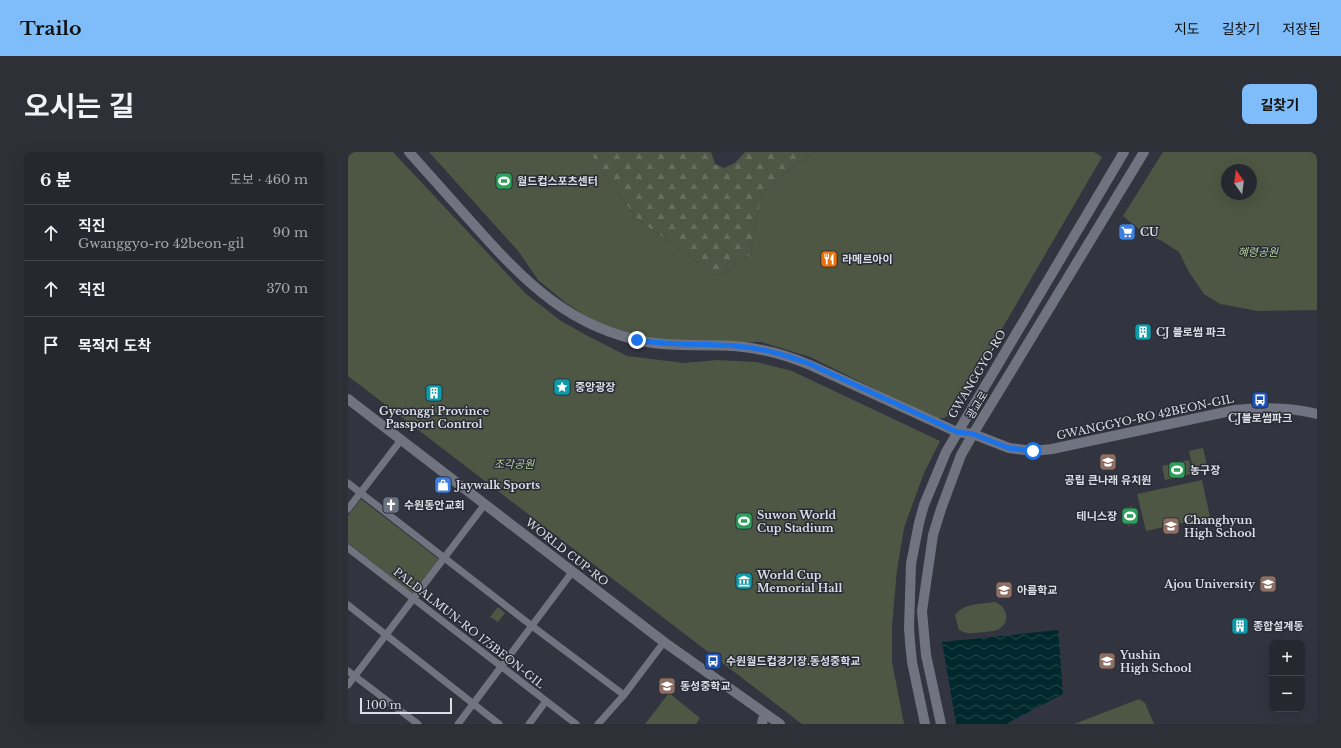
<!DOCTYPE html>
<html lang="ko">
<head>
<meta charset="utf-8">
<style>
	:root { --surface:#262830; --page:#2e3038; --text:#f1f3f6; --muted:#a4a6ab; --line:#42444c; --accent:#7fbdfa }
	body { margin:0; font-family:"Libre Baskerville","Noto Sans KR",serif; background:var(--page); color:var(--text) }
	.controls { position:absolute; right:12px; bottom:12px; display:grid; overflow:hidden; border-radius:8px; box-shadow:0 4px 16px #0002 }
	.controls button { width:36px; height:36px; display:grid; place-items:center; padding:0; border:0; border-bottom:1px solid var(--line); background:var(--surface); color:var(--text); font:20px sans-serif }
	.compass { position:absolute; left:873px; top:12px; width:36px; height:36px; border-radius:50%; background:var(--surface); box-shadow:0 4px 16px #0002; rotate:346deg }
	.scale { position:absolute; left:12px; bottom:10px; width:92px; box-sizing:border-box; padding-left:4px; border:2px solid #dbdee5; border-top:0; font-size:11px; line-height:14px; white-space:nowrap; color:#dbdee5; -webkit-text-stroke:3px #282b36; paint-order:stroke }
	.stop { position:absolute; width:12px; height:12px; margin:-9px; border:3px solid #1a73e8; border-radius:50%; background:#fff }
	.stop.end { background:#1a73e8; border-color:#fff; box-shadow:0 1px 4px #0008 }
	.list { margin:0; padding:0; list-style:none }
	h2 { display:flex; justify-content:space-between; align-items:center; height:52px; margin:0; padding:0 16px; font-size:17px }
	h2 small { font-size:13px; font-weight:400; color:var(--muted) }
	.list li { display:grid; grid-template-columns:26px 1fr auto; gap:12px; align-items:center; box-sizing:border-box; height:56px; padding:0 16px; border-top:1px solid var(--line) }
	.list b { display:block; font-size:15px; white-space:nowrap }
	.list p { margin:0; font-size:13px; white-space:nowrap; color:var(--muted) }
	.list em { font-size:13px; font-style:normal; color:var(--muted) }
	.icon { flex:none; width:22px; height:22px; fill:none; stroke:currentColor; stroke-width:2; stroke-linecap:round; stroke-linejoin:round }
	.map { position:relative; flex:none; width:969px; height:572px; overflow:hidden; border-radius:8px }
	header { display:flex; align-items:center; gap:24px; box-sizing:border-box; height:56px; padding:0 20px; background:var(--accent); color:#111 }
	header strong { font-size:19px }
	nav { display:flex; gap:22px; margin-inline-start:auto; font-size:14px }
	.intro { display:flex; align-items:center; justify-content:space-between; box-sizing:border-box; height:96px; padding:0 24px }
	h1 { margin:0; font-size:28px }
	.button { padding:10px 18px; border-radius:8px; background:var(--accent); color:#111; font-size:14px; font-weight:700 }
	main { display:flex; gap:24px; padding:0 24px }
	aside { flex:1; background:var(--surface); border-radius:8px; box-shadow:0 4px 16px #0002 }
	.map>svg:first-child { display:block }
	.forest { fill:url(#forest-firs) }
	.park { fill:#4d5743; fill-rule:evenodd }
	.water { fill:url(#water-waves) }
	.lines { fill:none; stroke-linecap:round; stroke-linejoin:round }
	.street { stroke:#707481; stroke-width:7 }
	.secondary { stroke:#707481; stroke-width:10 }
	.route { stroke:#1a73e8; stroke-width:5 }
	.labels { text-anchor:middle; stroke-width:3; stroke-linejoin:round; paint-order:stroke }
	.poi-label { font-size:11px; font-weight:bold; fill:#dbdee5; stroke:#282b36; text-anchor:start }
	.park-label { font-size:11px; font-style:italic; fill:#b8d59c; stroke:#282b36 }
	.street-label { font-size:11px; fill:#dbdee5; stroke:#282b36 }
</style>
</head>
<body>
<header>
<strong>Trailo</strong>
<nav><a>지도</a><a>길찾기</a><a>저장됨</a></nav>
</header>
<div class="intro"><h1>오시는 길</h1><a class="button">길찾기</a></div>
<main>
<aside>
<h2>6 분<small>도보 · 460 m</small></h2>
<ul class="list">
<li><svg class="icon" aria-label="ahead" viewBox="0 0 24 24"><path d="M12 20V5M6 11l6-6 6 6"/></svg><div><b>직진</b><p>Gwanggyo-ro 42beon-gil</p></div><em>90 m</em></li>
<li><svg class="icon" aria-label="ahead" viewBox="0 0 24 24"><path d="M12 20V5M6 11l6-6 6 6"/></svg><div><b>직진</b></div><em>370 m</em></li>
<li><svg class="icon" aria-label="arrive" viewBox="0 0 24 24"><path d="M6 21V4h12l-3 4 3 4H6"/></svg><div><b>목적지 도착</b></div></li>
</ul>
</aside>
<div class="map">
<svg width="969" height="572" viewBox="0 0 969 572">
	<defs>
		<pattern id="forest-firs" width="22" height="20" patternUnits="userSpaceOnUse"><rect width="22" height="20" fill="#4d5743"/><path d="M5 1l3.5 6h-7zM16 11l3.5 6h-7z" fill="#666f5e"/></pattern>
		<pattern id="water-waves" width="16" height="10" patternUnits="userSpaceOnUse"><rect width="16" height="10" fill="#01292d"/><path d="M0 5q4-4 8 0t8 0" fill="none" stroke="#25484b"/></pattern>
	</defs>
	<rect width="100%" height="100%" fill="#323540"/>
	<polygon class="forest" points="241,0 363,0 367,12 376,16 387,11 397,0 469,0 450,10 414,42 402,103 368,124 288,66"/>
	<g class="park">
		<polygon points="0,0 45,0 178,142 213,169 238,183 279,204 336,211 369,208 408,210 444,219 592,289 576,321 556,376 549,418 544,473 544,510 556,572 454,572 0,224"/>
		<polygon points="81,0 242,0 288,66 368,124 402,103 414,42 450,10 469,0 746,0 754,5 606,259 596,266 586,266 462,205 413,190 325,190 293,186 248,171 218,151 190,128 171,100"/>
		<path d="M815,0H969V158L910,159L872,152L856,142L841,120L831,100L814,89L797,82L775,64ZM879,18H903V42H879Z"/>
		<polygon points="855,296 860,318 846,321 841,299"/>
		<polygon points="841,308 844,322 817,328 814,314"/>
		<polygon points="854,328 862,365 798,379 789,342"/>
		<polygon points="13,347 92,408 65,442 0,391 0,364"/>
		<polygon points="784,354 788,372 780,374 777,356"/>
		<path d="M647,450C658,454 664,469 651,477C647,480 626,481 620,481C617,481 614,479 611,478L607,463C616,451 633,452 647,450Z"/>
		<polygon points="150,455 157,461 150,470 142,465"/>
		<polygon points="321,541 352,566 348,572 297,572"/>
		<polygon points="791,547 797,551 806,572 726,572"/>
	</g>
	<polygon class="water" points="710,478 715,542 658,572 608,572 594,490"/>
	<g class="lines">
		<g class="street">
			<polyline points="0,331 184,474 276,543"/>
			<polyline points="0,357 53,288"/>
			<polyline points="0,396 228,572"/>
			<polyline points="0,453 151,572"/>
			<polyline points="0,519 70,572"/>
			<polyline points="0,533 137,352"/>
			<polyline points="110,572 225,419"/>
			<polyline points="181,572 198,549"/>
			<polyline points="250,572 276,543 316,490"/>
		</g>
		<g class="secondary">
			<path d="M61,0C83,25 105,49 127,74C177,130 222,176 299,190C328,195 357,192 386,194C413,196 438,203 462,213L609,280L625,282L661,296L685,299L704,297L887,258C915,255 942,255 969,262"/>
			<polyline points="0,247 316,490 432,572"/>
			<polyline points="414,572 415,567"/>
			<polyline points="577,572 564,510 562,490 561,476 563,412 571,371 576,353 598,300 776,0"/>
			<polyline points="593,572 578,503 574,459 585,383 593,357 613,303 625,282 796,0"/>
		</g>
	</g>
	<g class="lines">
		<path class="route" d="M289,188C322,194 354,191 388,194C413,196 438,203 462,212L609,280L625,282L661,296L685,299"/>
	</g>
	<defs>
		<symbol id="stadium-square" viewBox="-11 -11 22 22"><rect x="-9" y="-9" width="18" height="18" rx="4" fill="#2e9e5b" stroke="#282b36"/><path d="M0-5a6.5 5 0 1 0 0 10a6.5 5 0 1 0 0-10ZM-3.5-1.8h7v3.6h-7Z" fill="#fff"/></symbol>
		<symbol id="supermarket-square" viewBox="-11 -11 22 22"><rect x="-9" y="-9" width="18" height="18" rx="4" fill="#3f7fe0" stroke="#282b36"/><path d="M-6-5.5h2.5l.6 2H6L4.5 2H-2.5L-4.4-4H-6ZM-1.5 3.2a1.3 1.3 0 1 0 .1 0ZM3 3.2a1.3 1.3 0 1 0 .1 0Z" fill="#fff"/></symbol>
		<symbol id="restaurant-square" viewBox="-11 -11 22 22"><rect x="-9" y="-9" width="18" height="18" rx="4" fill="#e8710a" stroke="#282b36"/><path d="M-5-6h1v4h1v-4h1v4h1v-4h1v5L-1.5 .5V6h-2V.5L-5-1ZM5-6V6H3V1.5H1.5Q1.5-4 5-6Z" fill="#fff"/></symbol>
		<symbol id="building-square" viewBox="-11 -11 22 22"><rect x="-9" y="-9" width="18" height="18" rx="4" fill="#0f9aa8" stroke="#282b36"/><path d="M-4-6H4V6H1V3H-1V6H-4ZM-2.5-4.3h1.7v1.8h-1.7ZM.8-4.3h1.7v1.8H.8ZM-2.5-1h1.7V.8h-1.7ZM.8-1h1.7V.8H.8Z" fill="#fff"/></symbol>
		<symbol id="sight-square" viewBox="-11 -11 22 22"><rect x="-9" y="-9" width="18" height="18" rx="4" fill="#0f9aa8" stroke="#282b36"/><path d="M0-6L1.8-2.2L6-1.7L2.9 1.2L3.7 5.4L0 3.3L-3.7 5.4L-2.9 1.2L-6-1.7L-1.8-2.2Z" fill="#fff"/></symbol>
		<symbol id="bus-square" viewBox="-11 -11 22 22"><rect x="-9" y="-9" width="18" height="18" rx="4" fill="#1a4fb4" stroke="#282b36"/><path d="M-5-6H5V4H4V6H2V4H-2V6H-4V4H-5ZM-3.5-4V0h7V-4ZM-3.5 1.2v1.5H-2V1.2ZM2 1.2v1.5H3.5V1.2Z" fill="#fff"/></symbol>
		<symbol id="school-square" viewBox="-11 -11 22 22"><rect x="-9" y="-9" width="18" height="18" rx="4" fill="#8d6e63" stroke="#282b36"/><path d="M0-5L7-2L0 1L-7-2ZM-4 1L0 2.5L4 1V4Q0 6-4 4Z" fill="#fff"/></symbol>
		<symbol id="shop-square" viewBox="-11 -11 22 22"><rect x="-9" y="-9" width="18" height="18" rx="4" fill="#3f7fe0" stroke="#282b36"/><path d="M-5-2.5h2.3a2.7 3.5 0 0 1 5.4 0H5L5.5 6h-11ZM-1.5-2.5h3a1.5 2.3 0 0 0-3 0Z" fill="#fff"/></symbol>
		<symbol id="church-square" viewBox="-11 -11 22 22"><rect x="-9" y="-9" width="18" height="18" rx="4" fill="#6b7280" stroke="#282b36"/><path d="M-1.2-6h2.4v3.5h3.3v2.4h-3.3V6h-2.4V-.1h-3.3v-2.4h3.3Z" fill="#fff"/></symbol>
		<symbol id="museum-square" viewBox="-11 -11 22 22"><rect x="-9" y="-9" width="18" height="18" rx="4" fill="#0f9aa8" stroke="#282b36"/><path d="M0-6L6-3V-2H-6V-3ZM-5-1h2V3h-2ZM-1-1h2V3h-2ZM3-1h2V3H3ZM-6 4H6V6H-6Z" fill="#fff"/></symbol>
		<symbol id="university-square" viewBox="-11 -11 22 22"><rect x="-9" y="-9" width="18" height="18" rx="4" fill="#8d6e63" stroke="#282b36"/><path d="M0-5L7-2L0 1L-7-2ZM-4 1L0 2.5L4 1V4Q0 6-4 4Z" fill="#fff"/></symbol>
	</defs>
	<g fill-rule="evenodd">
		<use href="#stadium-square" x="146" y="19" width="20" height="20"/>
		<use href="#supermarket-square" x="769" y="70" width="20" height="20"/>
		<use href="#restaurant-square" x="471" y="97" width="20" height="20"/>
		<use href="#building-square" x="785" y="170" width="20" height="20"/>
		<use href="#sight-square" x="204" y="225" width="20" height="20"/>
		<use href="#building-square" x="76" y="231" width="20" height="20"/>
		<use href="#bus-square" x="902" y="238" width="20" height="20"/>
		<use href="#school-square" x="750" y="300" width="20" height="20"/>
		<use href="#stadium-square" x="819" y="308" width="20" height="20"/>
		<use href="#shop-square" x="85" y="323" width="20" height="20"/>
		<use href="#church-square" x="33" y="343" width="20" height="20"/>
		<use href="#stadium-square" x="772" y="354" width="20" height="20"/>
		<use href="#stadium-square" x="386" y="359" width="20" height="20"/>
		<use href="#school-square" x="813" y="364" width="20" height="20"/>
		<use href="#museum-square" x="386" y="419" width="20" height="20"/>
		<use href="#university-square" x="910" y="422" width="20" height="20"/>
		<use href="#school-square" x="646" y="428" width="20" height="20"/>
		<use href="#building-square" x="882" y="464" width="20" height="20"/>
		<use href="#bus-square" x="355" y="499" width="20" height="20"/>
		<use href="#school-square" x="749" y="499" width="20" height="20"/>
		<use href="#school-square" x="309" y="524" width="20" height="20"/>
	</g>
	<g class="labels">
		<g class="poi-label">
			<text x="169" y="33">월드컵스포츠센터</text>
			<text x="792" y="84">CU</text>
			<text x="494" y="111">라메르아이</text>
			<text x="808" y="184">CJ 블로썸 파크</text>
			<text x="227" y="239">중앙광장</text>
			<text x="86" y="263" text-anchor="middle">Gyeonggi Province<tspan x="86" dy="13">Passport Control</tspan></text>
			<text x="912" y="270" text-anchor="middle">CJ블로썸파크</text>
			<text x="842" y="322">농구장</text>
			<text x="760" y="332" text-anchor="middle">공립 큰나래 유치원</text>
			<text x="108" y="337">Jaywalk Sports</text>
			<text x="56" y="357">수원동안교회</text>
			<text x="409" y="367">Suwon World<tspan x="409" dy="13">Cup Stadium</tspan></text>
			<text x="769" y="368" text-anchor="end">테니스장</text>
			<text x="836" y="372">Changhyun<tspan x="836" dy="13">High School</tspan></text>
			<text x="409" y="427">World Cup<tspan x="409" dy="13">Memorial Hall</tspan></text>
			<text x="907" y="436" text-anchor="end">Ajou University</text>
			<text x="669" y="442">아름학교</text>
			<text x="905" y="478">종합설계동</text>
			<text x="772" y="507">Yushin<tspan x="772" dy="13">High School</tspan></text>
			<text x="378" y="513">수원월드컵경기장.동성중학교</text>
			<text x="332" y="538">동성중학교</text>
		</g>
		<g class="park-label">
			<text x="910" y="104">혜령공원</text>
			<text x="166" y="316">조각공원</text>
		</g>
		<g class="street-label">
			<text transform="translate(629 222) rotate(-59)" y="4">GWANGGYO-RO</text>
			<text transform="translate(629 253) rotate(-59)" y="4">광교로</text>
			<text transform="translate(797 265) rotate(-12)" y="4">GWANGGYO-RO 42BEON-GIL</text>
			<text transform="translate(219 400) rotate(38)" y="4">WORLD CUP-RO</text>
			<text transform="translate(121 476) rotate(38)" y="4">PALDALMUN-RO 175BEON-GIL</text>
		</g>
	</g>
</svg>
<div class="controls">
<button>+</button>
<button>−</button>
</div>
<svg class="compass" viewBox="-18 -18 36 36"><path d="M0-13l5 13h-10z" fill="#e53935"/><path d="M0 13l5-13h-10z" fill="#a4a6ab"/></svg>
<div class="scale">100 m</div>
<div class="stop" style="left:685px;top:299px"></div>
<div class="stop end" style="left:289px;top:188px"></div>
</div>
</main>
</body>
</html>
